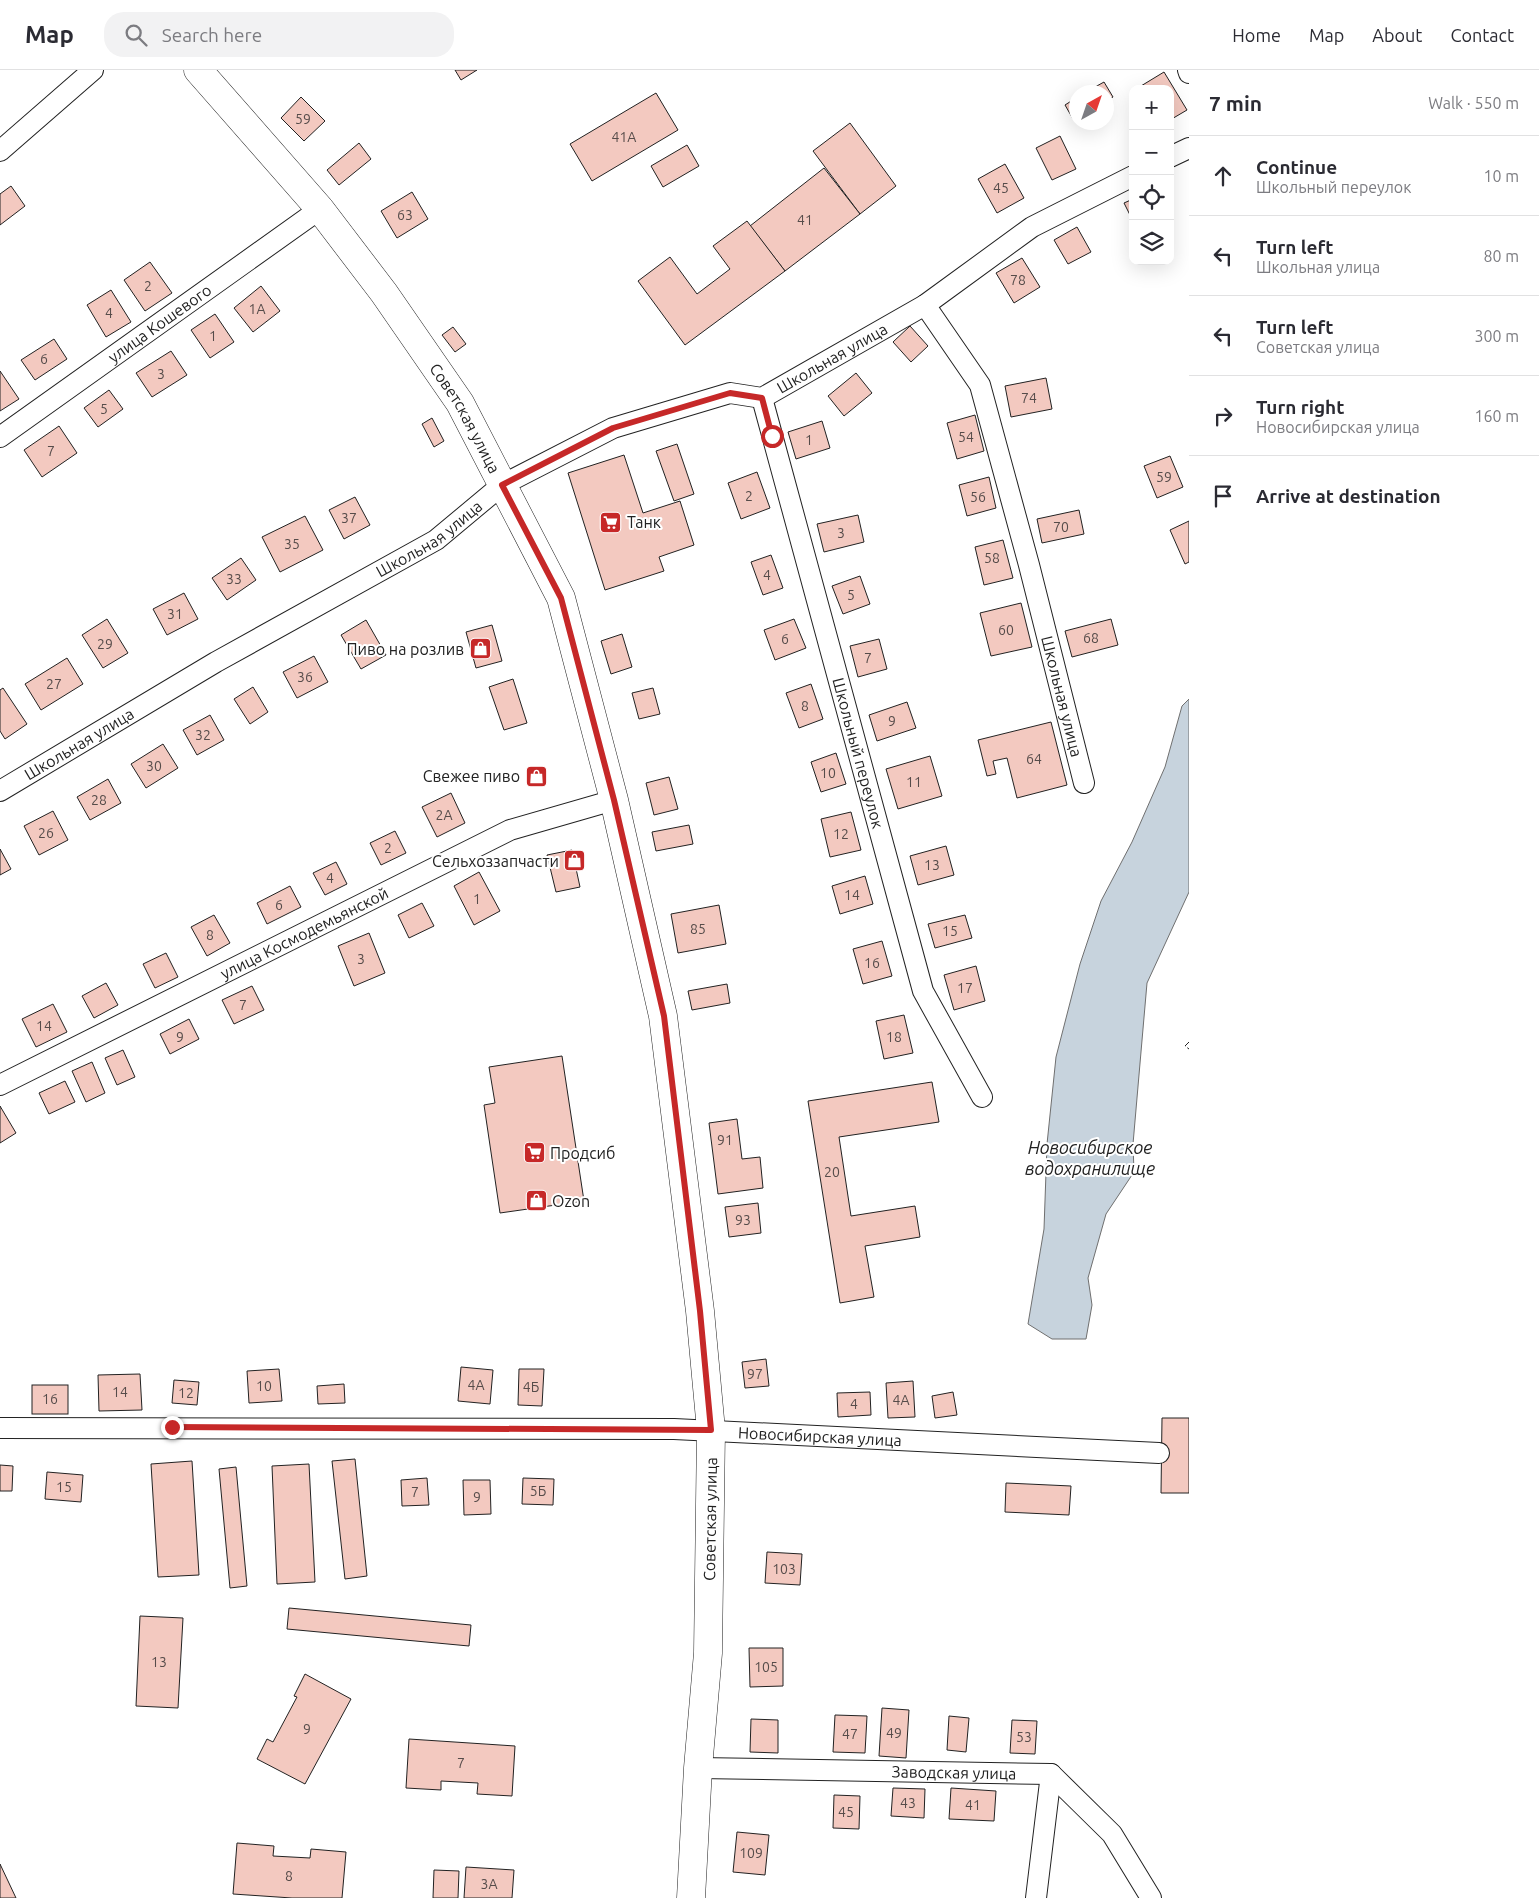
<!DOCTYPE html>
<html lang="en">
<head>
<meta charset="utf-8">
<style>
	:root { --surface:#fff; --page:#f2f2f3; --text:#2b2b33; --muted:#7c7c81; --line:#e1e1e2 }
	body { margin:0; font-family:Ubuntu,sans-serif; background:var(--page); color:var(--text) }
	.controls { position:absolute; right:15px; top:15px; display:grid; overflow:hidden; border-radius:10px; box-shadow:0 5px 20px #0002 }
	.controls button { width:45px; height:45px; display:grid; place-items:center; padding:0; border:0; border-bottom:1px solid var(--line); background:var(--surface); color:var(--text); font:25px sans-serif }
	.compass { position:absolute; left:1069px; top:15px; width:45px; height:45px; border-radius:50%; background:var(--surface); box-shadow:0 5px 20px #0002; rotate:40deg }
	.stop { position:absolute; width:15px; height:15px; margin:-11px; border:4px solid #c62828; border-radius:50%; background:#fff }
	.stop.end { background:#c62828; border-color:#fff; box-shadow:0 1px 5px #0008 }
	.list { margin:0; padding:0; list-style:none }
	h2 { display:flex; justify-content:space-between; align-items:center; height:65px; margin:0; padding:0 20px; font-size:21px }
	h2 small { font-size:16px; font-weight:400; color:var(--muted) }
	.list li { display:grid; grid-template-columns:32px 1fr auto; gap:15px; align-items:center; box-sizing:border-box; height:80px; padding:0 20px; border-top:1px solid var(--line) }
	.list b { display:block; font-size:19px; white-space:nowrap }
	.list p { margin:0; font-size:16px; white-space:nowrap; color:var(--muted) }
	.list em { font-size:16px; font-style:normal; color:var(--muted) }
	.icon { flex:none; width:28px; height:28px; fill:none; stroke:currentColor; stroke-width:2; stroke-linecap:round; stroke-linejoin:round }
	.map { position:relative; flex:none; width:1189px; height:1828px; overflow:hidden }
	header { display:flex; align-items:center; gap:30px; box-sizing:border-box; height:70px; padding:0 25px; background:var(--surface); border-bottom:1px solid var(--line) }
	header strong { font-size:24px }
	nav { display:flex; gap:28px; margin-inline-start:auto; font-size:18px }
	.search { width:350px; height:45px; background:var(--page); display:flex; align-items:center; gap:12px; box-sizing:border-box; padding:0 18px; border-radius:20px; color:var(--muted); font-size:19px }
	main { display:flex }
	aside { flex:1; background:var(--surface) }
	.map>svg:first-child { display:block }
	.water { fill:#c7d3dd; stroke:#6f6f6f }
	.building { fill:#f3c9c0; stroke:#222 }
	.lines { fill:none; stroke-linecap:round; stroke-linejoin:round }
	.minor-casing { stroke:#222; stroke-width:22 }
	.secondary-casing { stroke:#222; stroke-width:29 }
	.minor { stroke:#fff; stroke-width:20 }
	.secondary { stroke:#fff; stroke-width:28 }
	.fence { stroke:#222; stroke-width:1; stroke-dasharray:6 2.5; stroke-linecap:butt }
	.route { stroke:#c62828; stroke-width:6 }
	.labels { text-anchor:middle; stroke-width:4; stroke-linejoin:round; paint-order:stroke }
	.number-label { font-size:14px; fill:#564c4a }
	.street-label { font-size:16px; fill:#222; stroke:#fff }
	.poi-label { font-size:16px; fill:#222; stroke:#fff; text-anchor:start }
	.water-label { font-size:18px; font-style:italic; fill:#222; stroke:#fff }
</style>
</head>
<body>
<header>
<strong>Map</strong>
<div class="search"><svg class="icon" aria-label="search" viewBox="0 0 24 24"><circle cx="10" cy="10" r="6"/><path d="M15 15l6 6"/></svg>Search here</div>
<nav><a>Home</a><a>Map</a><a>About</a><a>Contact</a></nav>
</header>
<main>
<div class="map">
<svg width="1189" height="1828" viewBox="0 0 1189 1828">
	<rect width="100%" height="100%" fill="#fff"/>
	<polygon class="water" points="1189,629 1189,822 1147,913 1133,1074 1134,1102 1106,1144 1088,1208 1092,1235 1086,1269 1052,1269 1028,1254 1044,1159 1047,1074 1056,987 1080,894 1101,831 1132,772 1165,697 1182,636"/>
	<g class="building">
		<polygon points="455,0 477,0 461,10"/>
		<polygon points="1164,2 1187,40 1170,50 1170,19 1136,19"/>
		<polygon points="1104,12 1113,27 1106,31 1106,22 1086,22"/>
		<polygon points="656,23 678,60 592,111 570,74"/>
		<polygon points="301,27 325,51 304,71 281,48"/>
		<polygon points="1076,28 1076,47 1073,49 1065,35"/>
		<polygon points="850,53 896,116 860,144 813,81"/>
		<polygon points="1060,66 1076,99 1052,110 1036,78"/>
		<polygon points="359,73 371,89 339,115 327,100"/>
		<polygon points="687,75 699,96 663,117 651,96"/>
		<polygon points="1005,94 1024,128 997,143 978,109"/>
		<polygon points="824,98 860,144 785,201 750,156"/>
		<polygon points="11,116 25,136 0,155 0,124"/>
		<polygon points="412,122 428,149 397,168 381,141"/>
		<polygon points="1133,129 1133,151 1124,133"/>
		<polygon points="747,151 785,201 685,275 638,211 670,187 697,224 730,199 713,176"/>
		<polygon points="1077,157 1091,182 1068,194 1054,170"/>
		<polygon points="1022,188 1040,217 1014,233 996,203"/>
		<polygon points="150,192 172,223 145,241 124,210"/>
		<polygon points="261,216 280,241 253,262 234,238"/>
		<polygon points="111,220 131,252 106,267 87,235"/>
		<polygon points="215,244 234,272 210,288 191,260"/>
		<polygon points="910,256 928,276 911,292 893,272"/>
		<polygon points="453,257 466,274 455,282 442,265"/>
		<polygon points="54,269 67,289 35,310 21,290"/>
		<polygon points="171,281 187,305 152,327 136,303"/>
		<polygon points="0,301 19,329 0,341"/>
		<polygon points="856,303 872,323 844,346 828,326"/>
		<polygon points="1046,308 1052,339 1011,347 1005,316"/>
		<polygon points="109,320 123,339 98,357 84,338"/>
		<polygon points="975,345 984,381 957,389 947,353"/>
		<polygon points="432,348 444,371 434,377 422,354"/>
		<polygon points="822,351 830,378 796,389 788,362"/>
		<polygon points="59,356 77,383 42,407 24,380"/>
		<polygon points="677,374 694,424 674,431 656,381"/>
		<polygon points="624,385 643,443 680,431 694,475 659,487 664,501 605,520 568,403"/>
		<polygon points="1170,386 1183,417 1157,428 1144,396"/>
		<polygon points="757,402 770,438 741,449 728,413"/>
		<polygon points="989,407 996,438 967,446 959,415"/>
		<polygon points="355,427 370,455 344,469 329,440"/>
		<polygon points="1079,440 1084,464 1042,473 1037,449"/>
		<polygon points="858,445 864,472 824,482 817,454"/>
		<polygon points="305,446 323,480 280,502 262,467"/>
		<polygon points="1189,451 1189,492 1185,494 1170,460"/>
		<polygon points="1003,470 1013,508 984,515 975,477"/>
		<polygon points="771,485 783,518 763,525 751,492"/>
		<polygon points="241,488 256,510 227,530 212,508"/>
		<polygon points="860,506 870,534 843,544 832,516"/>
		<polygon points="184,523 198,549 167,565 153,539"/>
		<polygon points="1021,533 1032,577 991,586 980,543"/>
		<polygon points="107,549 128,583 103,598 82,565"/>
		<polygon points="794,549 806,578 775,590 764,560"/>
		<polygon points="1111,549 1118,575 1072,587 1065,561"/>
		<polygon points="366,550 386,585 361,599 341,565"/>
		<polygon points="492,555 502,591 476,598 466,562"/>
		<polygon points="622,564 632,597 611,604 601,571"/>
		<polygon points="879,569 887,599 858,607 850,576"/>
		<polygon points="314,586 328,612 297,628 283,602"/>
		<polygon points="67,588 83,614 41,640 25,614"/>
		<polygon points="513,609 527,653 504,660 489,617"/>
		<polygon points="811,614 823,649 799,658 786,623"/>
		<polygon points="253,617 268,642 250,654 234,629"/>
		<polygon points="3,618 27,654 5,669 0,661 0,620"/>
		<polygon points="653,618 660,644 639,649 632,623"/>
		<polygon points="907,632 916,658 877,671 869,645"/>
		<polygon points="210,645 224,670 197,685 183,660"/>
		<polygon points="1051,652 1067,715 1017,728 1007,688 993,691 996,704 987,706 978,670"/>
		<polygon points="163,674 178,698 146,718 131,694"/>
		<polygon points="836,683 846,714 821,722 811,692"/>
		<polygon points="930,686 942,726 898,739 886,699"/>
		<polygon points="669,707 678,739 654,745 646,713"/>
		<polygon points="108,709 121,733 90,750 77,727"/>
		<polygon points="451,723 465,753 437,767 422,737"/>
		<polygon points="53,741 68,770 39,785 24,756"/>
		<polygon points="851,742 861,780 830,787 821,749"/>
		<polygon points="689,755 693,774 656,781 652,762"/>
		<polygon points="395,761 406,783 381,795 370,773"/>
		<polygon points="946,776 954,805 918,815 910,786"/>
		<polygon points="0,779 11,799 0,805"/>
		<polygon points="572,780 580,817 556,822 547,785"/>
		<polygon points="336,792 347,814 325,825 313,803"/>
		<polygon points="479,802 500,841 474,855 454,816"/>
		<polygon points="865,806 873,834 840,844 832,816"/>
		<polygon points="290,816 301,837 267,854 257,833"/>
		<polygon points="422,833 434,856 409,868 398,845"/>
		<polygon points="719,835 726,874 678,883 671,844"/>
		<polygon points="214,845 230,873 207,886 191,857"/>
		<polygon points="965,845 972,868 935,878 928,854"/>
		<polygon points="369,863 385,903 354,916 338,876"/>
		<polygon points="882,871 892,906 863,914 853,879"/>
		<polygon points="166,883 178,907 155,918 143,894"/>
		<polygon points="976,896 985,931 954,940 944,905"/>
		<polygon points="106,913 118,935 94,948 82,926"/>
		<polygon points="727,914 730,933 692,940 688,921"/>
		<polygon points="252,916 264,940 234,954 222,930"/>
		<polygon points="53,934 67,962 36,977 22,949"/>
		<polygon points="904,945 913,983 884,989 876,951"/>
		<polygon points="189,949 199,969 170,984 160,964"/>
		<polygon points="123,980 135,1007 117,1015 105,988"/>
		<polygon points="562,986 584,1131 500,1143 484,1035 495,1033 489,997"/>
		<polygon points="92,992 105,1023 86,1032 72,1001"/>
		<polygon points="65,1011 75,1032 49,1044 39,1023"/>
		<polygon points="932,1012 939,1052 839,1067 851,1146 915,1136 920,1167 865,1176 874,1227 840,1233 808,1031"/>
		<polygon points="0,1036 16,1063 0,1073"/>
		<polygon points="737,1049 742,1089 760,1087 763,1118 718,1124 709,1053"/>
		<polygon points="758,1133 761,1163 729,1167 725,1137"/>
		<polygon points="766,1289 769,1316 745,1318 742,1292"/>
		<polygon points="461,1297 493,1300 490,1334 458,1331"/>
		<polygon points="279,1299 282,1331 249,1333 247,1301"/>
		<polygon points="519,1299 544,1299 542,1336 518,1335"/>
		<polygon points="140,1304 142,1340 99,1341 98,1305"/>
		<polygon points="174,1310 199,1312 197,1335 172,1333"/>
		<polygon points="913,1311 915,1347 888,1348 886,1313"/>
		<polygon points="344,1314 345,1333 318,1334 317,1316"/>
		<rect x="32" y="1315" width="36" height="29"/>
		<polygon points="870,1322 871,1345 838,1347 837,1323"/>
		<polygon points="953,1322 957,1345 935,1348 932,1326"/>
		<polygon points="1162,1348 1189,1348 1189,1423 1161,1423"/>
		<polygon points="355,1389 367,1506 345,1509 332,1391"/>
		<polygon points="192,1391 199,1505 158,1507 151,1394"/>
		<polygon points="309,1394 315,1512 277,1514 272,1396"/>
		<polygon points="0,1395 13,1396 12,1421 0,1421"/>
		<polygon points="236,1397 247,1516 230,1518 219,1399"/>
		<polygon points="47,1402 83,1405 81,1432 45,1429"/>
		<polygon points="427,1408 429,1435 402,1436 401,1410"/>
		<polygon points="523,1408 554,1409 553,1435 522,1434"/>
		<polygon points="463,1410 490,1410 491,1444 464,1445"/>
		<polygon points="1006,1413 1071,1416 1069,1445 1005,1442"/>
		<polygon points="767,1482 802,1484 800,1515 765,1513"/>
		<polygon points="289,1538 471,1555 469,1576 287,1559"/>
		<polygon points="140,1546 183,1548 178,1638 136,1636"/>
		<polygon points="749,1578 783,1578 783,1616 750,1617"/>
		<polygon points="305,1604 351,1629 305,1714 257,1689 267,1669 273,1672 297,1627 294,1626"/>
		<polygon points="882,1638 909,1640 906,1688 879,1686"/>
		<polygon points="835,1645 867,1646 865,1683 833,1682"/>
		<polygon points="949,1646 969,1648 966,1682 947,1680"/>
		<polygon points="751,1649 778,1650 778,1683 750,1682"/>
		<polygon points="1012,1650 1037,1651 1035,1684 1010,1683"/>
		<polygon points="409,1669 515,1676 512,1726 477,1724 478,1713 441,1711 441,1720 406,1718"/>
		<polygon points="893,1718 925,1719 924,1748 891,1746"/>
		<polygon points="951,1718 996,1721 994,1751 949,1749"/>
		<polygon points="834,1725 860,1726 859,1759 833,1758"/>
		<polygon points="737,1762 769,1765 765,1805 733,1802"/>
		<polygon points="237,1773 274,1776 273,1786 310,1788 311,1779 346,1782 342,1828 292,1828 233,1824"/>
		<polygon points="0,1794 16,1828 0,1828"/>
		<polygon points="466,1797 514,1800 512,1828 464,1828"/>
		<polygon points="434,1800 459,1801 458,1828 433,1828"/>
	</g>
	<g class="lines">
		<defs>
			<g id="minor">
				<polyline points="1188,0 1189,3"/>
				<polyline points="0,81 93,0"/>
				<polyline points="1170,87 1189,78"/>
				<path id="s1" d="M925,235L980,315L1029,495L1084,713"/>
				<path id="s2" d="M762,328L923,921L982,1027"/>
				<path id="s3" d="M0,367L320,139"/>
				<path id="s4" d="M0,721L216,592L436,470L502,415L613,358L730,323L762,328L925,235L1032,157L1133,106"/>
				<path id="s5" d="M0,1015L510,760L614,730"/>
				<path id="s6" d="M0,1358L674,1359L1159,1383"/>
				<path id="s7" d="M698,1698L1051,1704L1112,1764L1151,1828"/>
				<polyline points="1036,1828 1051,1704"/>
			</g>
			<g id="secondary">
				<path id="s8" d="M198,0L320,139L384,223L460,333L561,528L614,730L663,946L700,1241L711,1360L708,1583L698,1698L691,1828"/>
			</g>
		</defs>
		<use href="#minor" class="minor-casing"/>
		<use href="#secondary" class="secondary-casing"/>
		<use href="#minor" class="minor"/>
		<use href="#secondary" class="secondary"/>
		<polyline class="fence" points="1189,972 1185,976 1189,979"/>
	</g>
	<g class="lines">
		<polyline class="route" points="172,1357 711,1360 700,1241 664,946 614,730 561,528 502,415 613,358 730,323 762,328 772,366"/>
	</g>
	<defs>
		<symbol id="supermarket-square" viewBox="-11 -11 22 22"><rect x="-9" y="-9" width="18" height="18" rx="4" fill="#c62828" stroke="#fff"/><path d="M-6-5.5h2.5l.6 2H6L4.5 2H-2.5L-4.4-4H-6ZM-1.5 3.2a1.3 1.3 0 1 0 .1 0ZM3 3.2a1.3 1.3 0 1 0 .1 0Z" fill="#fff"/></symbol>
		<symbol id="shop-square" viewBox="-11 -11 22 22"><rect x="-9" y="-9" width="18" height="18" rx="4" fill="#c62828" stroke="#fff"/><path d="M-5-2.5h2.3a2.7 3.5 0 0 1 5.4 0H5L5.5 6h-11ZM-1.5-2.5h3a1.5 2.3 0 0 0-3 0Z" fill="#fff"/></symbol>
	</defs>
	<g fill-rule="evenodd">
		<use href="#supermarket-square" x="598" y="440" width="25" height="25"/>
		<use href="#shop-square" x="468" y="566" width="25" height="25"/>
		<use href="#shop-square" x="524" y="694" width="25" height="25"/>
		<use href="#shop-square" x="562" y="778" width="25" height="25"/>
		<use href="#supermarket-square" x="522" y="1070" width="25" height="25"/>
		<use href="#shop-square" x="524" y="1118" width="25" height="25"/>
	</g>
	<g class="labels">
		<g class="number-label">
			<text x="303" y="54">59</text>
			<text x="624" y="72">41А</text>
			<text x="1001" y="123">45</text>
			<text x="405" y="150">63</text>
			<text x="805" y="155">41</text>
			<text x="1018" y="215">78</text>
			<text x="148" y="221">2</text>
			<text x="257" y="244">1А</text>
			<text x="109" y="248">4</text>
			<text x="213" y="271">1</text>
			<text x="44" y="294">6</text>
			<text x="161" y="309">3</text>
			<text x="1029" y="333">74</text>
			<text x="104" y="344">5</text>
			<text x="966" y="372">54</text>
			<text x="809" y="375">1</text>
			<text x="51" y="386">7</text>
			<text x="1164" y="412">59</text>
			<text x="749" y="431">2</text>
			<text x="978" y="432">56</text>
			<text x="349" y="453">37</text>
			<text x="1061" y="462">70</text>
			<text x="841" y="468">3</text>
			<text x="292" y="479">35</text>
			<text x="992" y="493">58</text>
			<text x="767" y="510">4</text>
			<text x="234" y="514">33</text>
			<text x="851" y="530">5</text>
			<text x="175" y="549">31</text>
			<text x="1006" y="565">60</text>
			<text x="1091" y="573">68</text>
			<text x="785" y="574">6</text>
			<text x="105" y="579">29</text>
			<text x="868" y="593">7</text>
			<text x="305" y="612">36</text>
			<text x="54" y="619">27</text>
			<text x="805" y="641">8</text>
			<text x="892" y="656">9</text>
			<text x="203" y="670">32</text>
			<text x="1034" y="694">64</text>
			<text x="154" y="701">30</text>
			<text x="828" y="708">10</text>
			<text x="914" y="717">11</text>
			<text x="99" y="735">28</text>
			<text x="444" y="750">2А</text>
			<text x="46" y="768">26</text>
			<text x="841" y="769">12</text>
			<text x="388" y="783">2</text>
			<text x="932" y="800">13</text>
			<text x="330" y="813">4</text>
			<text x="852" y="830">14</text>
			<text x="477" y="834">1</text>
			<text x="279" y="840">6</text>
			<text x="698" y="864">85</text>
			<text x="950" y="866">15</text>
			<text x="210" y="870">8</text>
			<text x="361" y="894">3</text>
			<text x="872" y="898">16</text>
			<text x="965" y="923">17</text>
			<text x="243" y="940">7</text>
			<text x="44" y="961">14</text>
			<text x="180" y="972">9</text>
			<text x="894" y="972">18</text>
			<text x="725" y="1075">91</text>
			<text x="832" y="1107">20</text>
			<text x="743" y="1155">93</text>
			<text x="755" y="1309">97</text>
			<text x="476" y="1320">4А</text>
			<text x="264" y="1321">10</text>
			<text x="531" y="1322">4Б</text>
			<text x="120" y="1327">14</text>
			<text x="186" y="1328">12</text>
			<text x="50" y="1334">16</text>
			<text x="901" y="1335">4А</text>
			<text x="854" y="1339">4</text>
			<text x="64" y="1422">15</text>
			<text x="538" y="1426">5Б</text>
			<text x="415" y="1427">7</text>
			<text x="477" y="1432">9</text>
			<text x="784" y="1504">103</text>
			<text x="159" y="1597">13</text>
			<text x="766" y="1602">105</text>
			<text x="307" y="1664">9</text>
			<text x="894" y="1668">49</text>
			<text x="850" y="1669">47</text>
			<text x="1024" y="1672">53</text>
			<text x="461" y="1698">7</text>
			<text x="908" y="1738">43</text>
			<text x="973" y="1740">41</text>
			<text x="846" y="1747">45</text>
			<text x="751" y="1788">109</text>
			<text x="289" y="1811">8</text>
			<text x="489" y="1819">3А</text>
		</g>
		<g class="street-label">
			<text dy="6" stroke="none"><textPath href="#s3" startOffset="196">улица Кошевого</textPath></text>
			<text dy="6" stroke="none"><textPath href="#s4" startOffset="949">Школьная улица</textPath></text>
			<text dy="6" stroke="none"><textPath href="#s8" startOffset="440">Советская улица</textPath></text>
			<text dy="6" stroke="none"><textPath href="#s4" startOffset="498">Школьная улица</textPath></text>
			<text dy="6" stroke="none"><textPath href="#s1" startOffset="419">Школьная улица</textPath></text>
			<text dy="6" stroke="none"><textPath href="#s4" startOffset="92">Школьная улица</textPath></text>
			<text dy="6" stroke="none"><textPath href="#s2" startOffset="368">Школьный переулок</textPath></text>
			<text dy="6" stroke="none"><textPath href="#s5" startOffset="340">улица Космодемьянской</textPath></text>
			<text dy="6" stroke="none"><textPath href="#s6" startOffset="820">Новосибирская улица</textPath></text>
			<text transform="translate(710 1449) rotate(-89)" y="6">Советская улица</text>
			<text dy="6" stroke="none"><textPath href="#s7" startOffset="256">Заводская улица</textPath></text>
		</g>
		<g class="poi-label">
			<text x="627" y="458">Танк</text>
			<text x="464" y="585" text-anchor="end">Пиво на розлив</text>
			<text x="520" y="712" text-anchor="end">Свежее пиво</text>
			<text x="559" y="797" text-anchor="end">Сельхоззапчасти</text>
			<text x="550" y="1089">Продсиб</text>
			<text x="552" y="1137">Ozon</text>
		</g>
		<g class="water-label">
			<text x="1090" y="1084">Новосибирское<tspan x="1090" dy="21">водохранилище</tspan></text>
		</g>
	</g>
</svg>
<div class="controls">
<button>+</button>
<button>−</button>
<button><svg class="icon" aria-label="locate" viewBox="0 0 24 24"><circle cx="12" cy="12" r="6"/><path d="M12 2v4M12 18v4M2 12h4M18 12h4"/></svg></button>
<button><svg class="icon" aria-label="layers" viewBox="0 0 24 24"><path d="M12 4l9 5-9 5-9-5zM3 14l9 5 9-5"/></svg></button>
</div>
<svg class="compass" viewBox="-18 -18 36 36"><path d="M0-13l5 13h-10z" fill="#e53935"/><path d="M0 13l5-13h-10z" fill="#7c7c81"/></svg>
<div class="stop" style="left:772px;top:366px"></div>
<div class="stop end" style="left:172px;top:1357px"></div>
</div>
<aside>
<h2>7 min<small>Walk · 550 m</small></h2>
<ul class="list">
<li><svg class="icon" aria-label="ahead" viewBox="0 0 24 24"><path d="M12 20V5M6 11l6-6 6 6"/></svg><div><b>Continue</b><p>Школьный переулок</p></div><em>10 m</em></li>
<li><svg class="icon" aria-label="left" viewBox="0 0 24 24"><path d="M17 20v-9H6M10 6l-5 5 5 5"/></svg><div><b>Turn left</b><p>Школьная улица</p></div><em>80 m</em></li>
<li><svg class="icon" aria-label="left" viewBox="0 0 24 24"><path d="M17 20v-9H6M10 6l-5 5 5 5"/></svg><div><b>Turn left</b><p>Советская улица</p></div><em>300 m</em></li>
<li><svg class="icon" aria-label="right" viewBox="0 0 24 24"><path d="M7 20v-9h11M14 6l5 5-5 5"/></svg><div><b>Turn right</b><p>Новосибирская улица</p></div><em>160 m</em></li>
<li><svg class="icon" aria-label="arrive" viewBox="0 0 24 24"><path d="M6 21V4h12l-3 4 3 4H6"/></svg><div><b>Arrive at destination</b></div></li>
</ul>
</aside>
</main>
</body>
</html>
